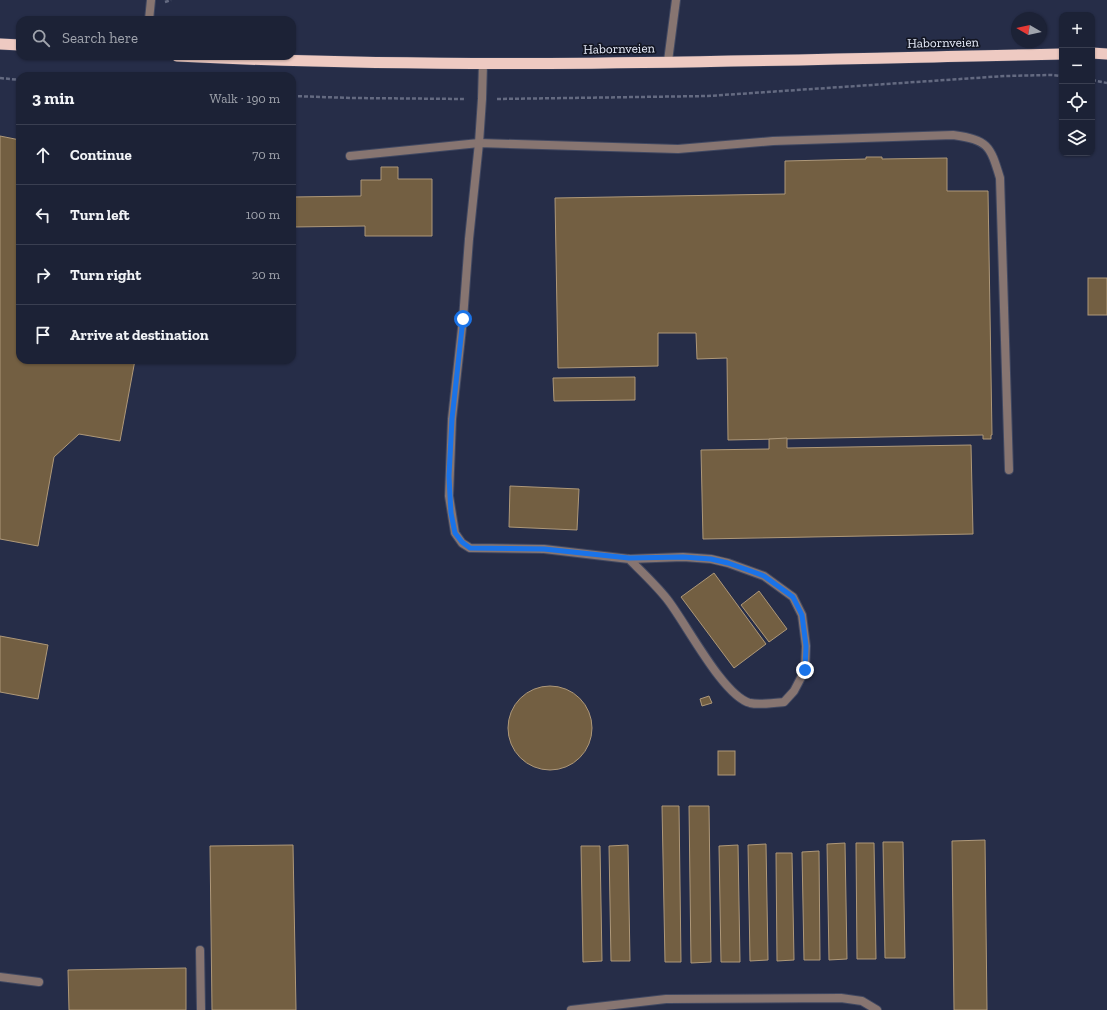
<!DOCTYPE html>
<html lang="en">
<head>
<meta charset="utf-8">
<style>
	:root { --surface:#1c2236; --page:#292f42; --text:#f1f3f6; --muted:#a0a4ad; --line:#3a3f51 }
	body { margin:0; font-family:"Zilla Slab",serif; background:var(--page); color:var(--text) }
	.controls { position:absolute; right:12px; top:12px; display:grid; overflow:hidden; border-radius:8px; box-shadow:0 1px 3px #0004 }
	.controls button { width:36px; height:36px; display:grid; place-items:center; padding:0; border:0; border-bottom:1px solid var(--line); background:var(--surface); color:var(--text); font:20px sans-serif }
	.compass { position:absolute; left:1011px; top:12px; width:36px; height:36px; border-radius:50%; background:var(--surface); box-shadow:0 1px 3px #0004; rotate:279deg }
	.stop { position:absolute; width:12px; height:12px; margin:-9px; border:3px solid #1a73e8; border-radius:50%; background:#fff }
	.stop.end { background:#1a73e8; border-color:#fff; box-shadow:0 1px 4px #0008 }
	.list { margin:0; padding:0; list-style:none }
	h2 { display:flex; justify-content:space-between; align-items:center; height:52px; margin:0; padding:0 16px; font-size:17px }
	h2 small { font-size:13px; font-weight:400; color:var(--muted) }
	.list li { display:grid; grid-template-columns:26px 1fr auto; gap:12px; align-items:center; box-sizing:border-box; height:60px; padding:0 16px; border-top:1px solid var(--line) }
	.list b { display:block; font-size:15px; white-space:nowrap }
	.list em { font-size:13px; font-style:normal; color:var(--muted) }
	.icon { flex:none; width:22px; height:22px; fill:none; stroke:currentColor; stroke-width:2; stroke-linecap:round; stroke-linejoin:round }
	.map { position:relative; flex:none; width:1107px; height:1010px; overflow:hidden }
	.search { position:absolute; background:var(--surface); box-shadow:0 1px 3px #0004; left:16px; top:16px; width:280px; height:44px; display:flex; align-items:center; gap:10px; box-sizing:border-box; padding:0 14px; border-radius:12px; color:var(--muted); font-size:15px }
	.panel { position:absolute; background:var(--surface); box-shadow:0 1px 3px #0004; left:16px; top:72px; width:280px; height:292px; border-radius:12px }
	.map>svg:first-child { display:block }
	.building { fill:#735f42; stroke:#ae9879 }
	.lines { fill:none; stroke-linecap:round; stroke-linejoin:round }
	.service-casing { stroke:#414861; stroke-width:10 }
	.minor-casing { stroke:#414861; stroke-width:10 }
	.trunk-casing { stroke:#414861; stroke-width:12 }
	.path { stroke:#646a81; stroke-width:2.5; stroke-dasharray:4 2; stroke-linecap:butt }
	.service { stroke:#877571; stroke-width:8 }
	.minor { stroke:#877571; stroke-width:8 }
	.trunk { stroke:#eecac2; stroke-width:11 }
	.route { stroke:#1a73e8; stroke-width:5 }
	.labels { text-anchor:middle; stroke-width:3.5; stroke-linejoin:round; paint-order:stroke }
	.street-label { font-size:13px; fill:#eaeffd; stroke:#131623 }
</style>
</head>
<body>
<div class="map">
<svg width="1107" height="1010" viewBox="0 0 1107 1010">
	<rect width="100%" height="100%" fill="#262d48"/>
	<g class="building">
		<polygon points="0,136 20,140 20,360 135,360 120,441 79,434 54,457 38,546 0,539"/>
		<polygon points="866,157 882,157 882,159 947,158 947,191 988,191 992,435 991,435 991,439 983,439 983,435 728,440 727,358 697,359 696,333 658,333 658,366 558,368 555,198 785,194 785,161 866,159"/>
		<polygon points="381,167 398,167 398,179 432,179 432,236 365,236 365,226 292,227 292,197 361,196 361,180 381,180"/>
		<rect x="1088" y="278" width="19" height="37"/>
		<polygon points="635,377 635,400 554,401 553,378"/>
		<polygon points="787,438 787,448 971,445 973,534 703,539 701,450 769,449 769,439"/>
		<polygon points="510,486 579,489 577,530 509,527"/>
		<polygon points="714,573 766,644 734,668 681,597"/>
		<polygon points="759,591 787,629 769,642 741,605"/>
		<polygon points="0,636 48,645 38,699 0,692"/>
		<circle cx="550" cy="728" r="42"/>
		<polygon points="709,696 712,703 702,706 700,699"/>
		<rect x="718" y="751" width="17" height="24"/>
		<polygon points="662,806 679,806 681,962 665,962"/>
		<polygon points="689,806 709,806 711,962 691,963"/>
		<polygon points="985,840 987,1010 954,1010 952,841"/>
		<polygon points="883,842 903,842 905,958 885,958"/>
		<polygon points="845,843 847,959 829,960 827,844"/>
		<polygon points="856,843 874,843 876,959 857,959"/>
		<polygon points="766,844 768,960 750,961 748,845"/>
		<polygon points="293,845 296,1010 212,1010 210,846"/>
		<polygon points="628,845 630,961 611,961 609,846"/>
		<polygon points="738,845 740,962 721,962 719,846"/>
		<polygon points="581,846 600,846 602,961 583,962"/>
		<polygon points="819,851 820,960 804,960 802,852"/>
		<polygon points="776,853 792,853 794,960 777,961"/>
		<polygon points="186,968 186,1010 69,1010 68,970"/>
	</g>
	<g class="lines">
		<defs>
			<g id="service">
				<path d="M350,156L479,143L678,149L773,141L953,135C988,140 990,145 1000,178L1009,470"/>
				<polyline points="200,950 201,1010"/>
				<polyline points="571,1010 666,999 841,998 862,1001 877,1010"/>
			</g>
			<g id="minor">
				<polyline points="149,20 151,0"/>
				<polyline points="668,61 676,0"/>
				<path d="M483,63L482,99L479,143L469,239L463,319L452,419L449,496L455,533L462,543L470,548L544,549L629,559L683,557L711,559L728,563L764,576L793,597L802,615L806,646L805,670L794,691L784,702C775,703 759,705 750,703C723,696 686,623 667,599C656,585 642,572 629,559"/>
				<polyline points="0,977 39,982"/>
			</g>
			<g id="trunk">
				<polyline points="0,44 20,45"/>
				<polyline points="1092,53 1107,54"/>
				<path d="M177,56C472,71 767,60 1062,54"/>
			</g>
		</defs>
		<use href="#service" class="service-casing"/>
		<use href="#minor" class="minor-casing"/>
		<use href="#trunk" class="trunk-casing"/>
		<g class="path">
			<polyline points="165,2 171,0"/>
			<polyline points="0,78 20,80"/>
			<polyline points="1092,80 1107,83"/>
			<polyline points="292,96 352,98 466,99"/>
			<polyline points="497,99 708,96 1005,76 1051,75 1062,76"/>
		</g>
		<use href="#service" class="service"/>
		<use href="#minor" class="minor"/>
		<use href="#trunk" class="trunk"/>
	</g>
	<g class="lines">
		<polyline class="route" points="463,319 452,419 449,476 450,496 451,513 455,533 462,542 470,548 544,549 629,558 683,557 711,559 728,563 748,570 764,576 793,597 802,615 806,646 805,670"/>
	</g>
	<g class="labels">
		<g class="street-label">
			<text transform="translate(943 42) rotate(-1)" y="5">Habornveien</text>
			<text transform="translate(619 48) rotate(-1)" y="5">Habornveien</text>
		</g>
	</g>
</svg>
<div class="controls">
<button>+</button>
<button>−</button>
<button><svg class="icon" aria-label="locate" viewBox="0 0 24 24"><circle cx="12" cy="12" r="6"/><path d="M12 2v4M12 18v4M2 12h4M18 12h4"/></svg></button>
<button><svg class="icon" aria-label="layers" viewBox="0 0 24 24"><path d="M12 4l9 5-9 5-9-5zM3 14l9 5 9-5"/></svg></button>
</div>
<svg class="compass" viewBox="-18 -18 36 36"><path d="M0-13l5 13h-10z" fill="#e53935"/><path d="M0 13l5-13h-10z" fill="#a0a4ad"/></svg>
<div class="stop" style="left:463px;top:319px"></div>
<div class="stop end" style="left:805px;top:670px"></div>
<div class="search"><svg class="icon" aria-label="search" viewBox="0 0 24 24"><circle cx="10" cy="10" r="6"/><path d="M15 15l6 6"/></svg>Search here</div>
<section class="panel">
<h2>3 min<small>Walk · 190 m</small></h2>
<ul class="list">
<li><svg class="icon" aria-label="ahead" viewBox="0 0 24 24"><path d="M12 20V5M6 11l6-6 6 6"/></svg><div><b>Continue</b></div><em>70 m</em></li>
<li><svg class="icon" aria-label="left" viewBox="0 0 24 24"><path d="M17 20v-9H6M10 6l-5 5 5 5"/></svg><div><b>Turn left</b></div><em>100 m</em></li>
<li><svg class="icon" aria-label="right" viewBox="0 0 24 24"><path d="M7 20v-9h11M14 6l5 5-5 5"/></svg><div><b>Turn right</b></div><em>20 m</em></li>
<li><svg class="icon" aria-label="arrive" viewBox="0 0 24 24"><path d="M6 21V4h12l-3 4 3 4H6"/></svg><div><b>Arrive at destination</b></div></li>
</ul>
</section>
</div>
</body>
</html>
